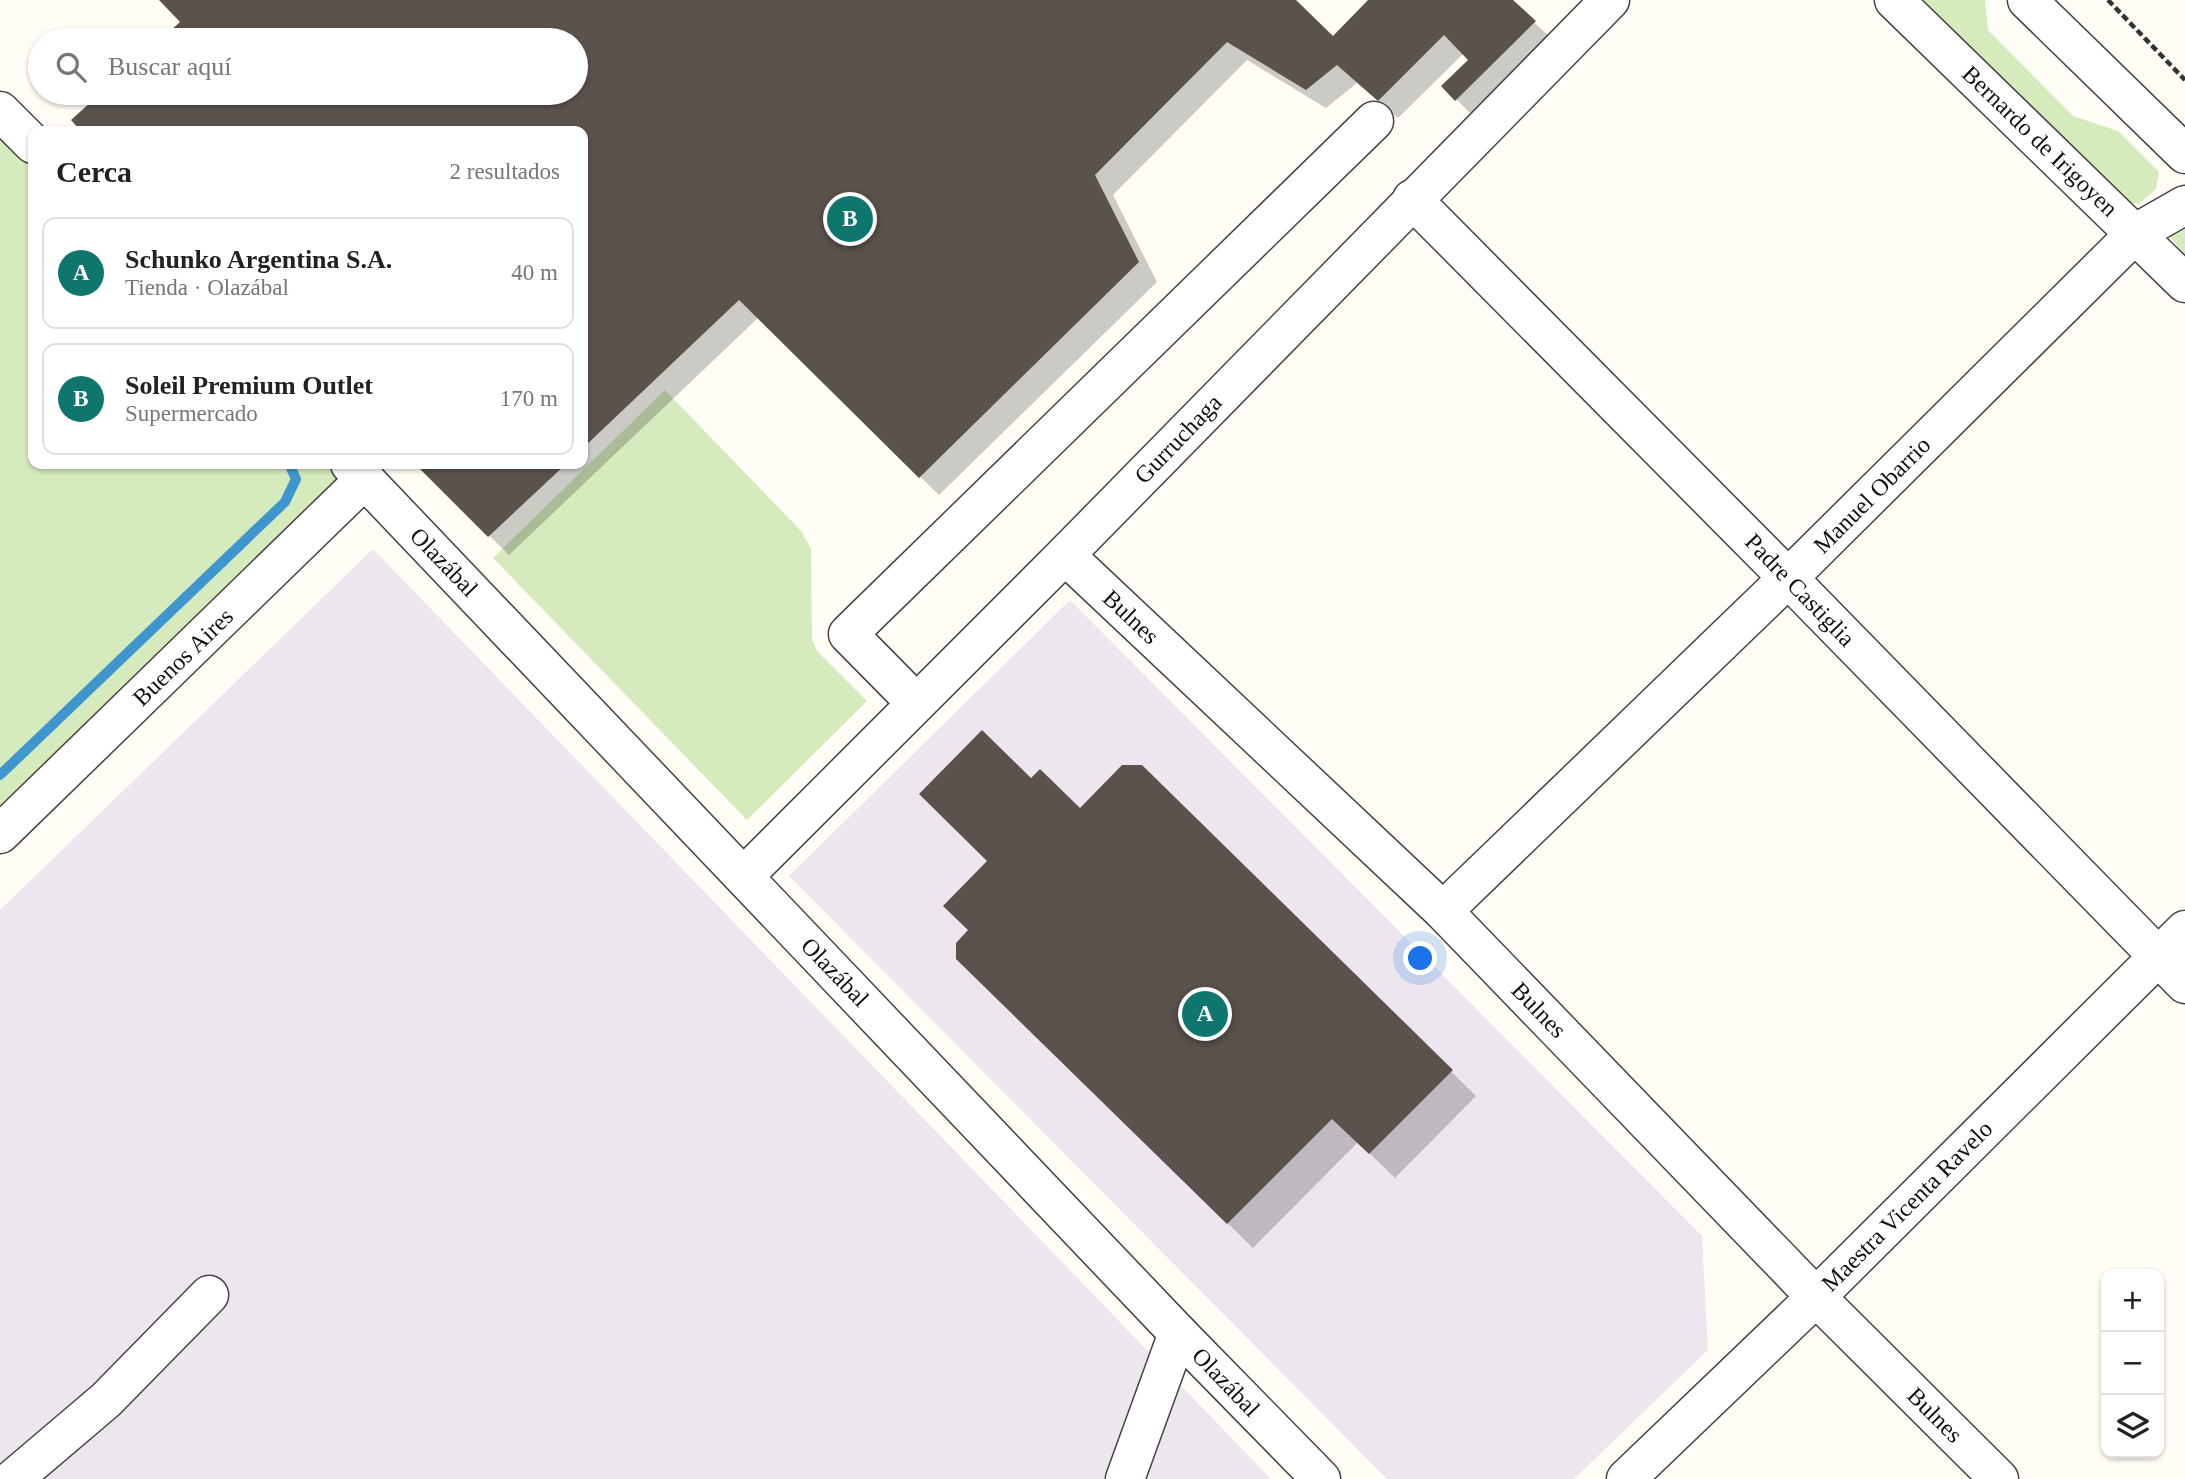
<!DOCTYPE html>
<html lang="es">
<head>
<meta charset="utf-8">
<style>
	:root { --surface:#fff; --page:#f2f2f2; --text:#222; --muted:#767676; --line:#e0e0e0; --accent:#0f766e }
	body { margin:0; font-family:"Times New Roman",serif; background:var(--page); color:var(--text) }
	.controls { position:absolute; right:21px; bottom:21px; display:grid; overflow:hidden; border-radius:14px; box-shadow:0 2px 5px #0004 }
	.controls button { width:63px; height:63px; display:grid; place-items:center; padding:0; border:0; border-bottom:2px solid var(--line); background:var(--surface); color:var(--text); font:35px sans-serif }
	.you { position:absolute; left:1421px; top:959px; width:24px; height:24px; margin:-18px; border:5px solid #fff; border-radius:50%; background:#1a73e8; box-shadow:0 0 0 10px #1a73e833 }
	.badge { display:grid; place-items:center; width:46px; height:46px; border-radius:50%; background:var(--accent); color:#fff; font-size:23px; font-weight:700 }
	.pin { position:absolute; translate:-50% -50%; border:4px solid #fff; box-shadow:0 2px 7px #0006 }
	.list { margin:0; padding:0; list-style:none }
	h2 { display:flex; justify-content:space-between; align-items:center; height:91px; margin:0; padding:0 28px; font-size:30px }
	h2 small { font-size:23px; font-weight:400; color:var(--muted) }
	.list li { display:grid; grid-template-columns:46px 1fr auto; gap:21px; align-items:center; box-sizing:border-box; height:112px; margin:0 14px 14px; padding:0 14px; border:2px solid var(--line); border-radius:14px }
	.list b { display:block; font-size:26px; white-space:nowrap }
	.list p { margin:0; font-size:23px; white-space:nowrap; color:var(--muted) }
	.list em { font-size:23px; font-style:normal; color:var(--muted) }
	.icon { flex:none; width:38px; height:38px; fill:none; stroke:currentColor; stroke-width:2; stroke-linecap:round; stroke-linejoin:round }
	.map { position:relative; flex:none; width:2185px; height:1479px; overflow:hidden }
	.search { position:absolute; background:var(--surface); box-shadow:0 2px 5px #0004; left:28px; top:28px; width:560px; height:77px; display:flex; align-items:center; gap:18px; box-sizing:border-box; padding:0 24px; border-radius:38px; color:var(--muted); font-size:26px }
	.panel { position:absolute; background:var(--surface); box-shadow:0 2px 5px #0004; left:28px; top:126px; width:560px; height:343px; border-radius:14px }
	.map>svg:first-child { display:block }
	.industrial { fill:#eee6ef }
	.green { fill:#d5ebbd }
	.shadow { fill:#0003 }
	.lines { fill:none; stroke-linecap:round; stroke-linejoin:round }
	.stream { stroke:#3f96cf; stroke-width:10 }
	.building { fill:#5a524d }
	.minor-casing { stroke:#444; stroke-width:41 }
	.path { stroke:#333; stroke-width:4.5; stroke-dasharray:7 3.5; stroke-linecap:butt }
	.minor { stroke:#fff; stroke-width:38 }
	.labels { text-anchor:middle; stroke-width:7; stroke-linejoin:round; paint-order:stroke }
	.street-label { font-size:24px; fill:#111; stroke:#fff }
</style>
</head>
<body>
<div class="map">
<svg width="2185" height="1479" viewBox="0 0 2185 1479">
	<rect width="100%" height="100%" fill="#fffdf5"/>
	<g class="industrial">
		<polygon points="373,549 1066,1266 1271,1479 0,1479 0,910"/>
		<polygon points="1070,600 1702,1236 1708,1350 1574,1479 1387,1479 789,876"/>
	</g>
	<g class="green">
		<polygon points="1922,0 1985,0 1988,30 2073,116 2118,131 2159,172 2156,189 2139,204 2118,200"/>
		<polygon points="0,111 33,144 33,464 350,464 365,479 0,834"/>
		<polygon points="2183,223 2185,223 2185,257 2170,236"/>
		<polygon points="665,390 802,532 811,549 812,639 817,651 867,701 747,820 493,558"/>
	</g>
	<g class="shadow">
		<polygon points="161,0 1294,0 1333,38 1370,0 1510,0 1554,41 1475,118 1443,86 1470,60 1464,53 1398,118 1357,83 1326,108 1247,60 1113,195 1157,282 939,495 759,317 509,555 417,464 583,464 583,131 84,131 73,121 104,93 576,93 576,40 163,40 183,22"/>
		<polygon points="1141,767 1476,1096 1395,1178 1358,1142 1253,1248 958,958 970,931 990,861 1031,780 1080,810"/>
	</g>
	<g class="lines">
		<polyline class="stream" points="0,775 285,502 296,479 289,464"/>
	</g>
	<g class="building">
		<polygon points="159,0 1296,0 1333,36 1368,0 1513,0 1536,21 1455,101 1441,86 1468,60 1444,35 1378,101 1337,65 1306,90 1227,42 1095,175 1139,262 919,478 739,300 583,448 583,131 81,131 71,120 101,93 576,93 576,40 160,40 180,22"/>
		<polygon points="415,464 566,464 488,537"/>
		<polygon points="982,730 1031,778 1040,769 1080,808 1122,765 1142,765 1453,1070 1369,1154 1332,1119 1227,1224 956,959 956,943 968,930 943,906 987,861 919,794"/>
	</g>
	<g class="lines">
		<defs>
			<g id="minor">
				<polyline points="1894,0 2185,283"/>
				<polyline points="2027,0 2185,154"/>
				<polyline points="0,111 33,144"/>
				<polyline points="1412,199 1788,578 2185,984"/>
				<polyline points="350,464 1178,1333 1321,1479"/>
				<polyline points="1065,555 1443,911 1816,1297 1999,1479"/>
				<polyline points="916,703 848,634 1374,121"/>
				<polyline points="0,834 365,479"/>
				<polyline points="744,876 1065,555 1610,0"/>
				<polyline points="1443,911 1788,578 2136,233 2185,205"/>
				<polyline points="13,1479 106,1400 209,1295"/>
				<polyline points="1125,1479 1178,1333"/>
				<polyline points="1626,1479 1816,1297 2185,930"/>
			</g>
		</defs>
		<use href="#minor" class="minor-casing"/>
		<polyline class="path" points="2108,0 2185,80"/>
		<use href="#minor" class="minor"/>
	</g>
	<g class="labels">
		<g class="street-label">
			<text transform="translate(2040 141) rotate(44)" y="8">Bernardo de Irigoyen</text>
			<text transform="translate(1178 439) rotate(-46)" y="8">Gurruchaga</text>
			<text transform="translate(1872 495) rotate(-45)" y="8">Manuel Obarrio</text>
			<text transform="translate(444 562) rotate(46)" y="8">Olazábal</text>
			<text transform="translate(1800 590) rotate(46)" y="8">Padre Castiglia</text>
			<text transform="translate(1131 617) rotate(43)" y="8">Bulnes</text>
			<text transform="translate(183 657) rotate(-44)" y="8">Buenos Aires</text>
			<text transform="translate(835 972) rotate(46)" y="8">Olazábal</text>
			<text transform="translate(1539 1010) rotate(46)" y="8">Bulnes</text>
			<text transform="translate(1907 1206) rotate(-45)" y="8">Maestra Vicenta Ravelo</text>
			<text transform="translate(1226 1382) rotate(46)" y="8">Olazábal</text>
			<text transform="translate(1935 1415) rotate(45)" y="8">Bulnes</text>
		</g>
	</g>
</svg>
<div class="controls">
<button>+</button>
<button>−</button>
<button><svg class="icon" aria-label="layers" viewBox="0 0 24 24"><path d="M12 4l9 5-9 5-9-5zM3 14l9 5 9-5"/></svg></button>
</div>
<div class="you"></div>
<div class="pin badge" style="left:1205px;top:1014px">A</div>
<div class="pin badge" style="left:850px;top:219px">B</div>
<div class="search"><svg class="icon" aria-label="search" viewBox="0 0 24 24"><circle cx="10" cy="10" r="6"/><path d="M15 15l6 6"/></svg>Buscar aquí</div>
<section class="panel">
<h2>Cerca<small>2 resultados</small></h2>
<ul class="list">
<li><span class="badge">A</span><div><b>Schunko Argentina S.A.</b><p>Tienda · Olazábal</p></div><em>40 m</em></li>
<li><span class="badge">B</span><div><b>Soleil Premium Outlet</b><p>Supermercado</p></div><em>170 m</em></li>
</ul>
</section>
</div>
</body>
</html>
